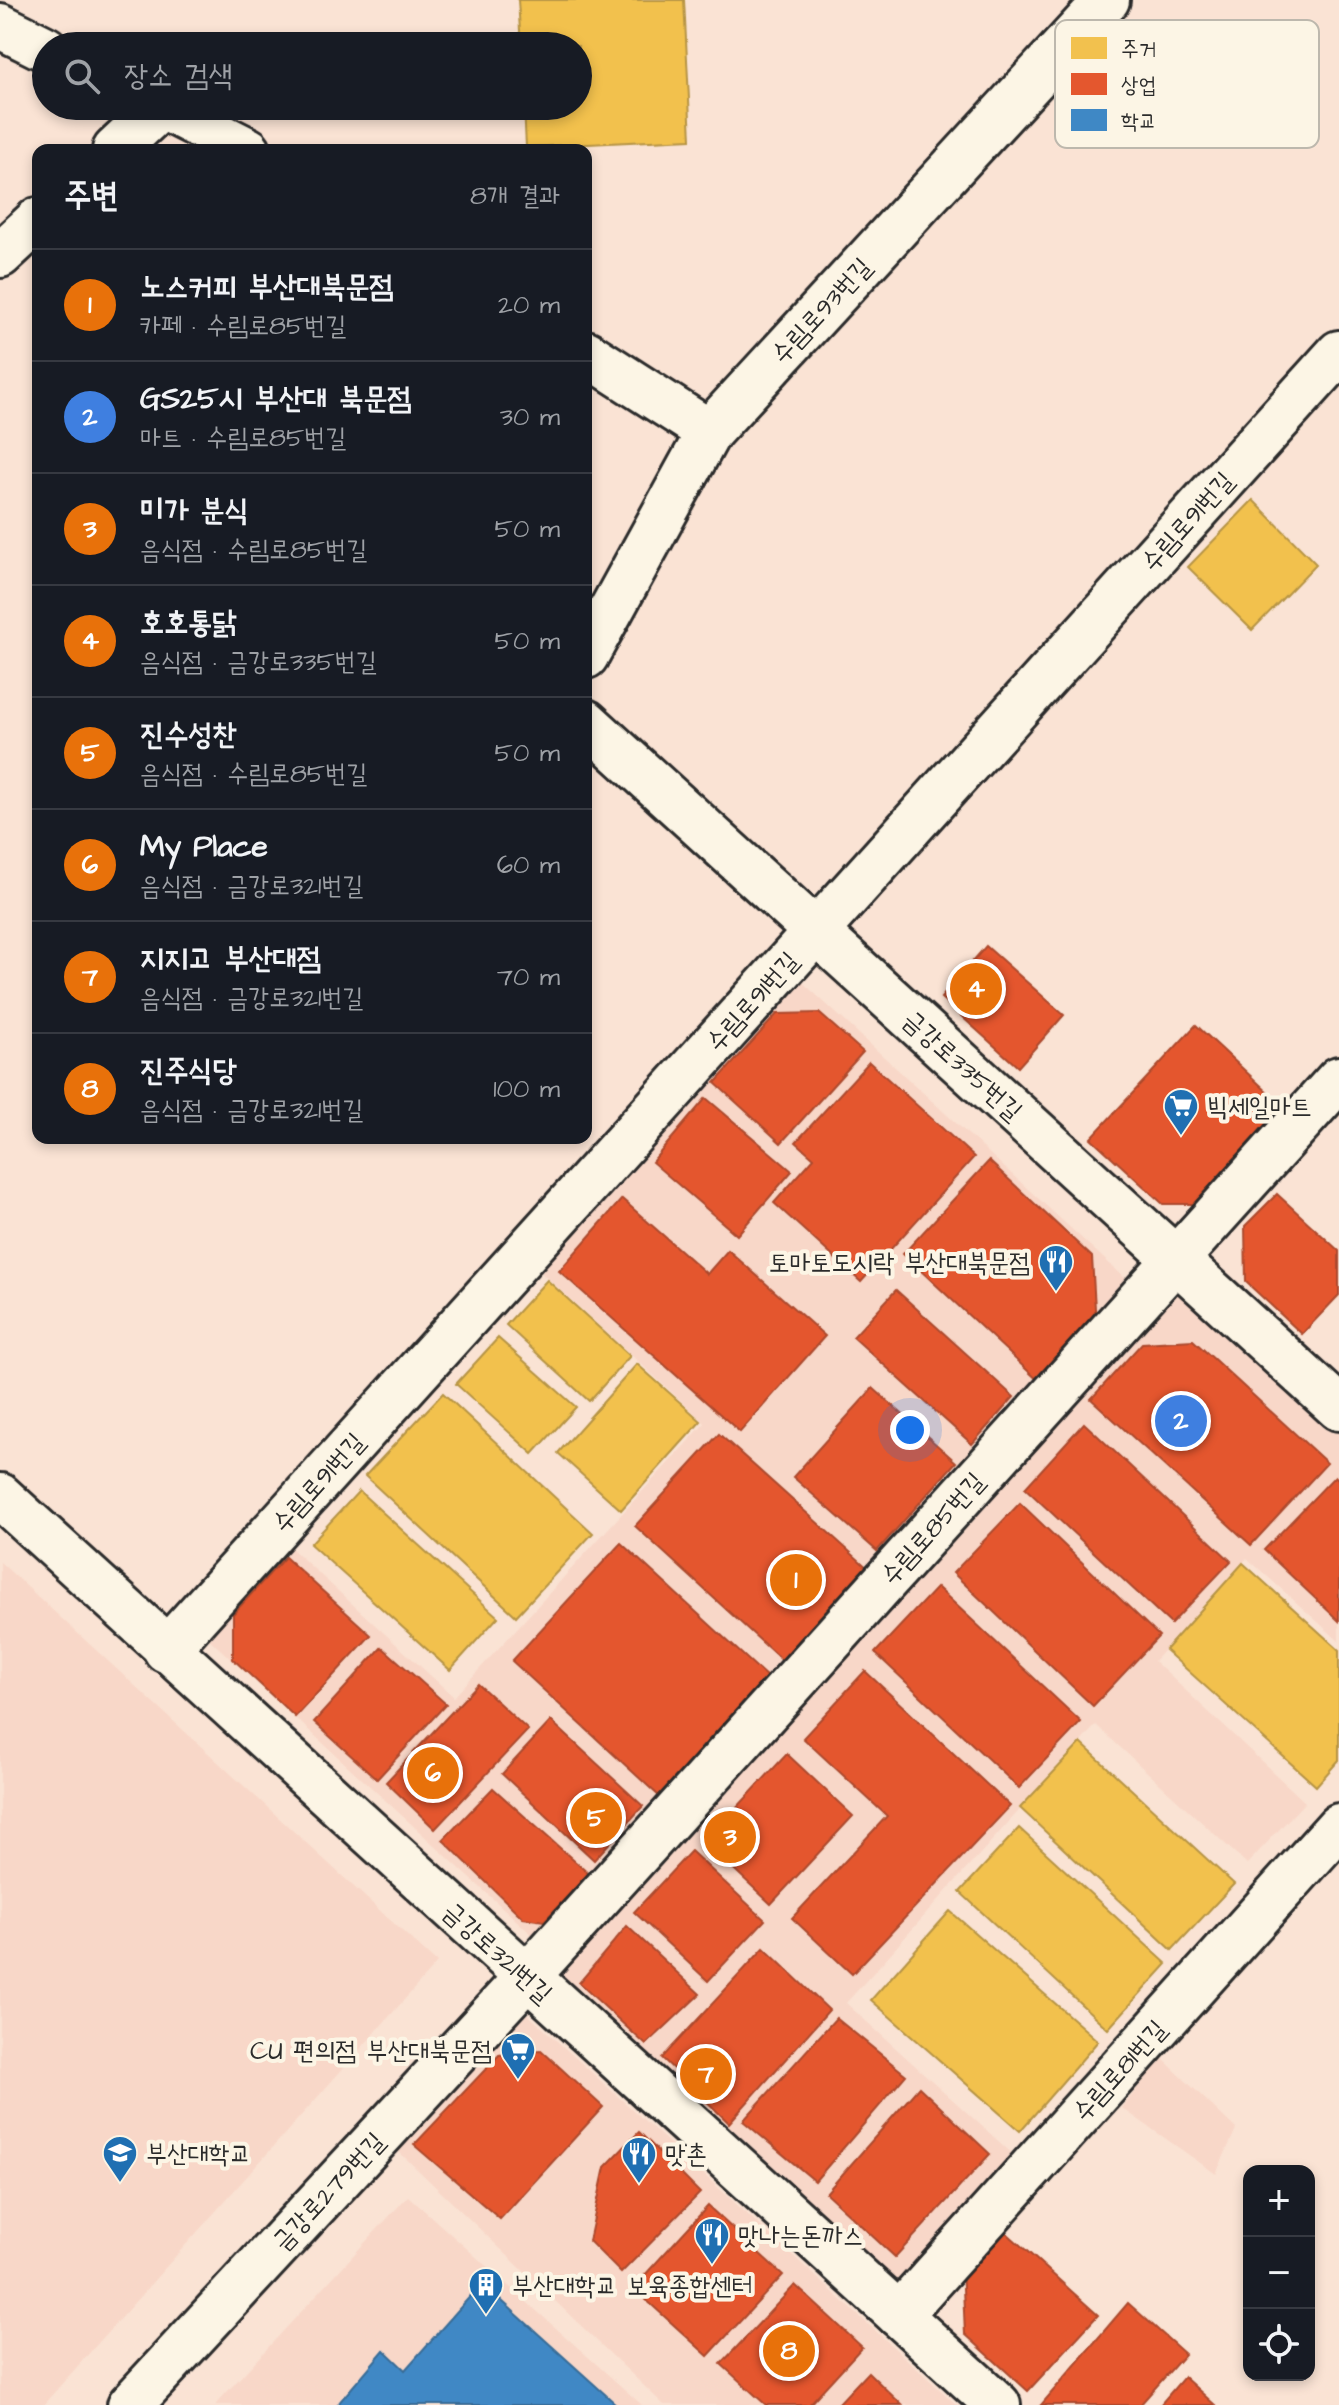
<!DOCTYPE html>
<html lang="ko">
<head>
<meta charset="utf-8">
<style>
	:root { --surface:#171b24; --page:#20242c; --text:#f1f3f6; --muted:#9ea1a6; --line:#363941; --accent:#1f6fb2 }
	body { margin:0; font-family:"Architects Daughter","Poor Story",sans-serif; background:var(--page); color:var(--text) }
	.controls { position:absolute; right:24px; bottom:24px; display:grid; overflow:hidden; border-radius:16px; box-shadow:0 4px 12px #0003 }
	.controls button { width:72px; height:72px; display:grid; place-items:center; padding:0; border:0; border-bottom:2px solid var(--line); background:var(--surface); color:var(--text); font:40px sans-serif }
	.you { position:absolute; left:910px; top:1430px; width:28px; height:28px; margin:-20px; border:6px solid #fff; border-radius:50%; background:#1a73e8; box-shadow:0 0 0 12px #1a73e833 }
	.badge { display:grid; place-items:center; width:52px; height:52px; border-radius:50%; background:var(--accent); color:#fff; font-size:26px; font-weight:700 }
	.pin { position:absolute; translate:-50% -50%; border:4px solid #fff; box-shadow:0 2px 8px #0006 }
	.list { margin:0; padding:0; list-style:none }
	h2 { display:flex; justify-content:space-between; align-items:center; height:104px; margin:0; padding:0 32px; font-size:34px }
	h2 small { font-size:26px; font-weight:400; color:var(--muted) }
	.list li { display:grid; grid-template-columns:52px 1fr auto; gap:24px; align-items:center; box-sizing:border-box; height:112px; padding:0 32px; border-top:2px solid var(--line) }
	.list b { display:block; font-size:30px; white-space:nowrap }
	.list p { margin:0; font-size:26px; white-space:nowrap; color:var(--muted) }
	.list em { font-size:26px; font-style:normal; color:var(--muted) }
	.icon { flex:none; width:44px; height:44px; fill:none; stroke:currentColor; stroke-width:2; stroke-linecap:round; stroke-linejoin:round }
	.map { position:relative; flex:none; width:1339px; height:2405px; overflow:hidden }
	.search { position:absolute; background:var(--surface); box-shadow:0 4px 12px #0003; left:32px; top:32px; width:560px; height:88px; display:flex; align-items:center; gap:20px; box-sizing:border-box; padding:0 28px; border-radius:44px; color:var(--muted); font-size:30px }
	.panel { position:absolute; background:var(--surface); box-shadow:0 4px 12px #0003; left:32px; top:144px; width:560px; height:1000px; border-radius:16px }
	.map>svg:first-child { display:block }
	.built { fill:#f8d7c8 }
	.homes { fill:#f2c14e; stroke:#b69444; stroke-width:2 }
	.shops { fill:#e4572e; stroke:#ac4a2d; stroke-width:2 }
	.schools { fill:#3f88c5; stroke:#396c97; stroke-width:2 }
	.lines { fill:none; stroke-linecap:round; stroke-linejoin:round }
	.minor-casing { stroke:#2b2b2b; stroke-width:50 }
	.minor { stroke:#fcf5e5; stroke-width:44 }
	.labels { text-anchor:middle; stroke-width:8; stroke-linejoin:round; paint-order:stroke }
	.street-label { font-size:26px; fill:#2b2b2b; stroke:#fcf5e5 }
	.poi-label { font-size:26px; fill:#2b2b2b; stroke:#fcf5e5; text-anchor:start }
	.key { fill:#fcf5e5; stroke:#bdb8ad; stroke-width:2 }
	.key-label { font-size:22px; fill:#2b2b2b }
</style>
</head>
<body>
<div class="map">
<svg width="1339" height="2405" viewBox="0 0 1339 2405">
	<rect width="100%" height="100%" fill="#fae3d4"/>
	<filter id="ink" filterUnits="userSpaceOnUse"><feTurbulence type="fractalNoise" baseFrequency=".0125" numOctaves="2"/><feDisplacementMap in="SourceGraphic" scale="16" xChannelSelector="R" yChannelSelector="G"/><feConvolveMatrix kernelMatrix="1 2 1 2 8 2 1 2 1" color-interpolation-filters="sRGB"/></filter>
	<g filter="url(#ink)">
		<g class="built">
			<polygon points="799,979 1138,1290 539,1941 208,1638 291,1548 454,1697 705,1423 535,1267"/>
			<polygon points="1174,1284 1339,1433 1339,1641 1247,1558 1154,1661 1305,1802 1247,1864 1096,1725 846,2003 1016,2157 898,2288 551,1974"/>
			<polygon points="0,1562 437,1963 43,2405 0,2405"/>
			<polygon points="524,2011 957,2405 664,2405 397,2150"/>
			<polygon points="1161,2057 1236,2129 1216,2174 1122,2108"/>
			<polygon points="408,2196 642,2405 215,2405"/>
		</g>
		<g class="homes">
			<polygon points="518,0 684,0 691,139 526,147 524,106 578,106 578,46 521,46"/>
			<polygon points="1253,500 1316,564 1252,630 1188,567"/>
			<polygon points="547,1280 630,1356 589,1401 506,1325"/>
			<polygon points="498,1338 576,1407 533,1454 456,1384"/>
			<polygon points="637,1364 701,1421 621,1510 558,1453"/>
			<polygon points="443,1393 593,1533 516,1616 365,1476"/>
			<polygon points="359,1491 498,1617 450,1670 310,1544"/>
			<polygon points="1243,1563 1339,1650 1339,1760 1316,1786 1165,1650"/>
			<polygon points="1081,1743 1234,1884 1172,1950 1020,1808"/>
			<polygon points="1019,1828 1167,1964 1108,2029 960,1892"/>
			<polygon points="950,1911 1098,2041 1020,2131 871,2000"/>
		</g>
		<g class="shops">
			<polygon points="986,946 1064,1015 1018,1067 941,998"/>
			<polygon points="819,1013 863,1052 781,1143 715,1083 777,1014"/>
			<polygon points="1196,1025 1285,1108 1198,1204 1163,1204 1091,1138"/>
			<polygon points="869,1062 974,1157 861,1282 774,1203 814,1158 796,1142"/>
			<polygon points="706,1098 792,1171 737,1235 652,1162"/>
			<polygon points="989,1161 1092,1257 1096,1326 1042,1384 903,1254"/>
			<polygon points="1277,1194 1339,1251 1339,1295 1302,1334 1246,1282 1245,1226"/>
			<polygon points="622,1199 707,1274 728,1250 825,1336 740,1432 559,1271"/>
			<polygon points="896,1290 1014,1397 972,1444 853,1337"/>
			<polygon points="1193,1340 1327,1463 1251,1545 1091,1399 1142,1343"/>
			<polygon points="873,1388 956,1462 877,1551 793,1477"/>
			<polygon points="1084,1423 1231,1561 1171,1624 1025,1488"/>
			<polygon points="719,1434 870,1570 786,1664 635,1526"/>
			<polygon points="1335,1476 1339,1480 1339,1621 1264,1550"/>
			<polygon points="1020,1503 1159,1636 1093,1706 953,1573"/>
			<polygon points="621,1543 768,1678 659,1796 512,1661"/>
			<polygon points="285,1557 371,1635 295,1717 233,1659 233,1614"/>
			<polygon points="937,1587 1081,1722 1019,1788 875,1653"/>
			<polygon points="382,1647 446,1704 377,1779 314,1722"/>
			<polygon points="865,1671 1010,1806 852,1974 792,1918 887,1816 803,1738"/>
			<polygon points="478,1684 528,1730 435,1829 386,1782"/>
			<polygon points="551,1721 643,1806 594,1860 502,1774"/>
			<polygon points="787,1754 853,1816 771,1904 705,1842"/>
			<polygon points="493,1788 589,1874 544,1921 523,1918 443,1840"/>
			<polygon points="691,1851 765,1920 708,1981 634,1912"/>
			<polygon points="627,1926 700,1994 646,2045 579,1983"/>
			<polygon points="764,1948 829,2010 729,2123 662,2058"/>
			<polygon points="836,2018 906,2075 815,2181 743,2121"/>
			<polygon points="541,2050 603,2107 500,2219 414,2145 499,2055"/>
			<polygon points="919,2087 990,2154 895,2257 826,2193"/>
			<polygon points="639,2132 700,2193 621,2273 589,2241 605,2167"/>
			<polygon points="708,2206 783,2275 708,2356 633,2288"/>
			<polygon points="999,2226 1098,2315 1028,2391 965,2334 962,2265"/>
			<polygon points="795,2285 862,2347 809,2405 766,2405 721,2364"/>
			<polygon points="1128,2303 1185,2354 1140,2405 1041,2405"/>
			<polygon points="868,2372 902,2405 837,2405"/>
			<polygon points="1184,2377 1215,2405 1160,2405"/>
		</g>
		<polygon class="schools" points="482,2283 617,2405 337,2405 384,2350 405,2370"/>
		<g class="lines">
			<defs>
				<g id="minor">
					<polyline points="0,26 46,49"/>
					<polyline points="161,106 248,150"/>
					<polyline points="115,150 162,106"/>
					<polyline points="0,255 38,220"/>
					<polyline points="586,353 709,432"/>
					<polyline points="586,656 709,432 1107,0"/>
					<polyline points="586,722 1339,1408"/>
					<polyline points="0,1496 998,2405"/>
					<polyline points="166,1650 1339,353"/>
					<polyline points="899,2315 1339,1826"/>
					<polyline points="130,2405 526,1978 1339,1079"/>
				</g>
			</defs>
			<use href="#minor" class="minor-casing"/>
			<use href="#minor" class="minor"/>
		</g>
	</g>
	<defs>
		<symbol id="supermarket-pin" viewBox="-11 -11 22 30"><path d="M0 17L-7.5 6A9.5 9.5 0 1 1 7.5 6Z" fill="#1f6fb2" stroke="#fcf5e5"/><path d="M-6-5.5h2.5l.6 2H6L4.5 2H-2.5L-4.4-4H-6ZM-1.5 3.2a1.3 1.3 0 1 0 .1 0ZM3 3.2a1.3 1.3 0 1 0 .1 0Z" fill="#fff"/></symbol>
		<symbol id="restaurant-pin" viewBox="-11 -11 22 30"><path d="M0 17L-7.5 6A9.5 9.5 0 1 1 7.5 6Z" fill="#1f6fb2" stroke="#fcf5e5"/><path d="M-5-6h1v4h1v-4h1v4h1v-4h1v5L-1.5 .5V6h-2V.5L-5-1ZM5-6V6H3V1.5H1.5Q1.5-4 5-6Z" fill="#fff"/></symbol>
		<symbol id="university-pin" viewBox="-11 -11 22 30"><path d="M0 17L-7.5 6A9.5 9.5 0 1 1 7.5 6Z" fill="#1f6fb2" stroke="#fcf5e5"/><path d="M0-5L7-2L0 1L-7-2ZM-4 1L0 2.5L4 1V4Q0 6-4 4Z" fill="#fff"/></symbol>
		<symbol id="building-pin" viewBox="-11 -11 22 30"><path d="M0 17L-7.5 6A9.5 9.5 0 1 1 7.5 6Z" fill="#1f6fb2" stroke="#fcf5e5"/><path d="M-4-6H4V6H1V3H-1V6H-4ZM-2.5-4.3h1.7v1.8h-1.7ZM.8-4.3h1.7v1.8H.8ZM-2.5-1h1.7V.8h-1.7ZM.8-1h1.7V.8H.8Z" fill="#fff"/></symbol>
	</defs>
	<g fill-rule="evenodd">
		<use href="#supermarket-pin" x="1161" y="1086" width="40" height="54"/>
		<use href="#restaurant-pin" x="1036" y="1242" width="40" height="54"/>
		<use href="#supermarket-pin" x="498" y="2030" width="40" height="54"/>
		<use href="#university-pin" x="100" y="2133" width="40" height="54"/>
		<use href="#restaurant-pin" x="619" y="2134" width="40" height="54"/>
		<use href="#restaurant-pin" x="692" y="2215" width="40" height="54"/>
		<use href="#building-pin" x="466" y="2265" width="40" height="54"/>
	</g>
	<g class="labels">
		<g class="street-label">
			<text transform="translate(821 310) rotate(-47)" y="9">수림로93번길</text>
			<text transform="translate(1187 521) rotate(-48)" y="9">수림로91번길</text>
			<text transform="translate(752 1001) rotate(-48)" y="9">수림로91번길</text>
			<text transform="translate(963 1065) rotate(42)" y="9">금강로335번길</text>
			<text transform="translate(318 1482) rotate(-48)" y="9">수림로91번길</text>
			<text transform="translate(932 1528) rotate(-48)" y="9">수림로85번길</text>
			<text transform="translate(498 1952) rotate(42)" y="9">금강로321번길</text>
			<text transform="translate(1119 2070) rotate(-48)" y="9">수림로81번길</text>
			<text transform="translate(328 2191) rotate(-47)" y="9">금강로279번길</text>
		</g>
		<g class="poi-label">
			<text x="1207" y="1115">빅세일마트</text>
			<text x="1030" y="1271" text-anchor="end">토마토도시락 부산대북문점</text>
			<text x="492" y="2059" text-anchor="end">CU 편의점 부산대북문점</text>
			<text x="146" y="2162">부산대학교</text>
			<text x="665" y="2163">맛촌</text>
			<text x="738" y="2244">맛나는돈까스</text>
			<text x="512" y="2294">부산대학교 보육종합센터</text>
		</g>
	</g>
	<rect x="1055" y="20" width="264" height="128" rx="12" class="key"/>
	<rect x="1071" y="37" width="36" height="22" fill="#f2c14e"/>
	<rect x="1071" y="73" width="36" height="22" fill="#e4572e"/>
	<rect x="1071" y="109" width="36" height="22" fill="#3f88c5"/>
	<g class="key-label">
		<text x="1121" y="56">주거</text>
		<text x="1121" y="92">상업</text>
		<text x="1121" y="128">학교</text>
	</g>
</svg>
<div class="controls">
<button>+</button>
<button>−</button>
<button><svg class="icon" aria-label="locate" viewBox="0 0 24 24"><circle cx="12" cy="12" r="6"/><path d="M12 2v4M12 18v4M2 12h4M18 12h4"/></svg></button>
</div>
<div class="you"></div>
<div class="pin badge" style="left:796px;top:1580px;background:#e8710a">1</div>
<div class="pin badge" style="left:1181px;top:1421px;background:#3f7fe0">2</div>
<div class="pin badge" style="left:730px;top:1837px;background:#e8710a">3</div>
<div class="pin badge" style="left:976px;top:989px;background:#e8710a">4</div>
<div class="pin badge" style="left:596px;top:1818px;background:#e8710a">5</div>
<div class="pin badge" style="left:433px;top:1773px;background:#e8710a">6</div>
<div class="pin badge" style="left:706px;top:2074px;background:#e8710a">7</div>
<div class="pin badge" style="left:789px;top:2351px;background:#e8710a">8</div>
<div class="search"><svg class="icon" aria-label="search" viewBox="0 0 24 24"><circle cx="10" cy="10" r="6"/><path d="M15 15l6 6"/></svg>장소 검색</div>
<section class="panel">
<h2>주변<small>8개 결과</small></h2>
<ul class="list">
<li><span class="badge" style="background:#e8710a">1</span><div><b>노스커피 부산대북문점</b><p>카페 · 수림로85번길</p></div><em>20 m</em></li>
<li><span class="badge" style="background:#3f7fe0">2</span><div><b>GS25시 부산대 북문점</b><p>마트 · 수림로85번길</p></div><em>30 m</em></li>
<li><span class="badge" style="background:#e8710a">3</span><div><b>미가 분식</b><p>음식점 · 수림로85번길</p></div><em>50 m</em></li>
<li><span class="badge" style="background:#e8710a">4</span><div><b>호호통닭</b><p>음식점 · 금강로335번길</p></div><em>50 m</em></li>
<li><span class="badge" style="background:#e8710a">5</span><div><b>진수성찬</b><p>음식점 · 수림로85번길</p></div><em>50 m</em></li>
<li><span class="badge" style="background:#e8710a">6</span><div><b>My Place</b><p>음식점 · 금강로321번길</p></div><em>60 m</em></li>
<li><span class="badge" style="background:#e8710a">7</span><div><b>지지고 부산대점</b><p>음식점 · 금강로321번길</p></div><em>70 m</em></li>
<li><span class="badge" style="background:#e8710a">8</span><div><b>진주식당</b><p>음식점 · 금강로321번길</p></div><em>100 m</em></li>
</ul>
</section>
</div>
</body>
</html>
